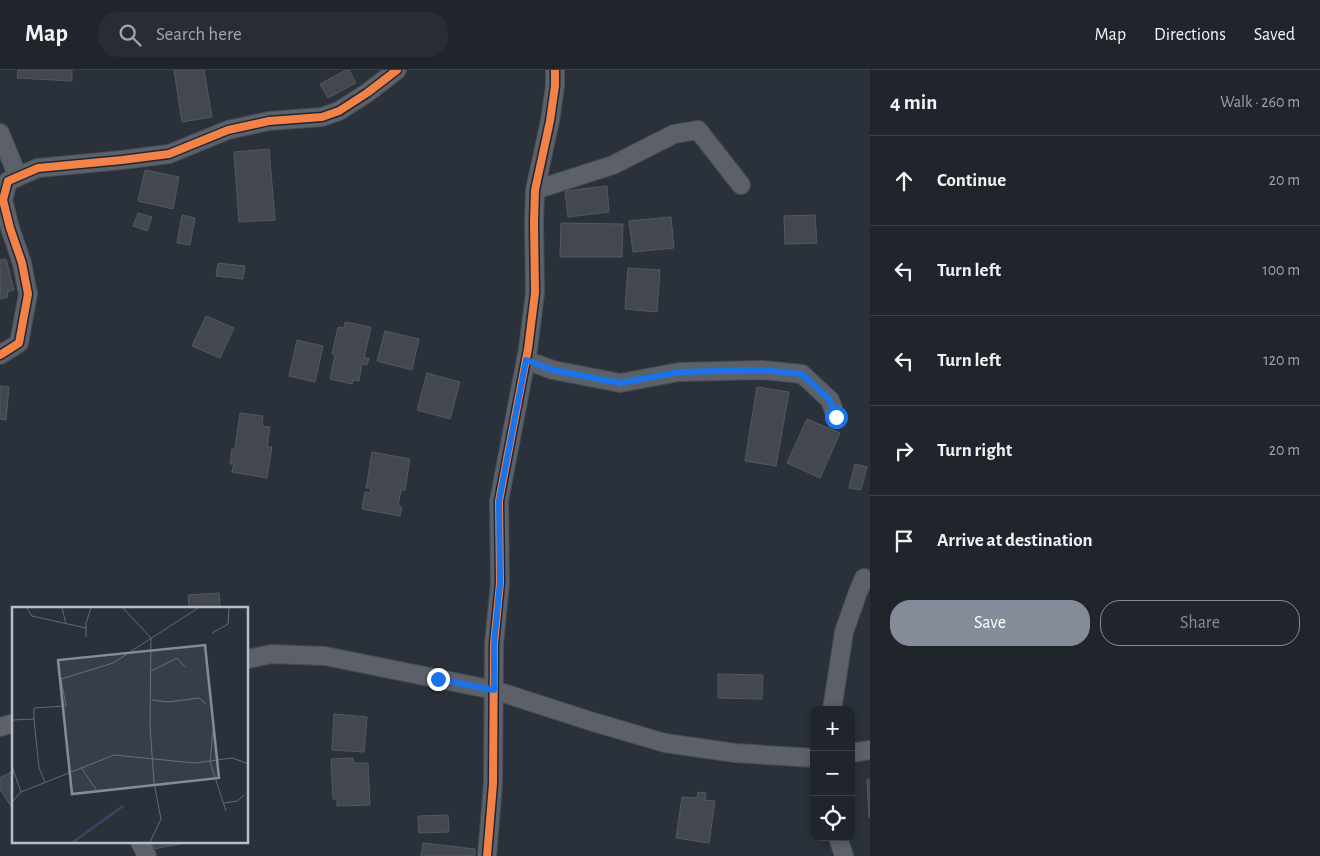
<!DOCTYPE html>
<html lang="en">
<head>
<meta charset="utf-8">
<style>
	:root { --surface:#20252c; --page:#282d34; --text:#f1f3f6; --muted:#a2a5a9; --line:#3d4248; --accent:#858c99 }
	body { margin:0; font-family:"Alegreya Sans",sans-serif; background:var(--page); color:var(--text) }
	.controls { position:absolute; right:15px; bottom:15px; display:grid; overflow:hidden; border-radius:10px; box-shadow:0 2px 8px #0003 }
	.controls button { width:45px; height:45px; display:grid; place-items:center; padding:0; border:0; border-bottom:1px solid var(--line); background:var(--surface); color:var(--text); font:25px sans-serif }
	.stop { position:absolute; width:15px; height:15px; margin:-11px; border:4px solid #1a73e8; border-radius:50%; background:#fff }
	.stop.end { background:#1a73e8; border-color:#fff; box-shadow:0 1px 5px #0008 }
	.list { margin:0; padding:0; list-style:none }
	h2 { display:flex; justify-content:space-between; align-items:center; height:65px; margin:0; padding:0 20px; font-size:21px }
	h2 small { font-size:16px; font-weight:400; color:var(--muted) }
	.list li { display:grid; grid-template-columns:32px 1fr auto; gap:15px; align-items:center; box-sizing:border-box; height:90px; padding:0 20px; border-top:1px solid var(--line) }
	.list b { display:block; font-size:19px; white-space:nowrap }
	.list em { font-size:16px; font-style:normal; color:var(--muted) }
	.actions { display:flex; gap:10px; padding:15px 20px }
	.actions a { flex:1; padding:11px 0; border:1px solid var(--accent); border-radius:20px; text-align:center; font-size:18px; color:var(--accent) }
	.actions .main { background:var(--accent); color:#fff }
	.icon { flex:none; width:28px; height:28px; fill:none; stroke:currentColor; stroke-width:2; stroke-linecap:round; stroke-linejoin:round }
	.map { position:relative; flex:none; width:870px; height:786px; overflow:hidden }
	header { display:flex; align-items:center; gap:30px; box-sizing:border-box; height:70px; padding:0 25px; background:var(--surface); border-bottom:1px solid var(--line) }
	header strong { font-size:24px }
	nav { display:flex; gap:28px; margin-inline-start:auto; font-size:18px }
	.search { width:350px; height:45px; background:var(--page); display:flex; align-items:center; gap:12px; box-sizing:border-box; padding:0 18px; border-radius:20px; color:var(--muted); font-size:19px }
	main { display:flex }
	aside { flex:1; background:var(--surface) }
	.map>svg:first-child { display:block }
	.building { fill:#434850; stroke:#535963 }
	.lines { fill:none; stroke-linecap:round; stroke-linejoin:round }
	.street-casing { stroke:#484c54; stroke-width:20 }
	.street { stroke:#5c6069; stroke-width:18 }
	.cycleway-casing { stroke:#1d2637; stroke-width:11 }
	.cycleway { stroke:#f48246; stroke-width:8 }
	.route { stroke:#1a73e8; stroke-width:6 }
	.inset-river { fill:none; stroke:#364766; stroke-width:2.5 }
	.inset-road { fill:none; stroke:#636975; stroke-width:1 }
	.view { fill:#858c99; fill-opacity:0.15; stroke:#858c99; stroke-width:2.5 }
	.inset-edge { fill:none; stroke:#b6bdcc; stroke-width:2.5 }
</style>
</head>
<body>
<header>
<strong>Map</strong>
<div class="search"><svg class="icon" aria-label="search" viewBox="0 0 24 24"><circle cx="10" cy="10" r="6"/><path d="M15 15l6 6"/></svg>Search here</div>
<nav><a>Map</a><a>Directions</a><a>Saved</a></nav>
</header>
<main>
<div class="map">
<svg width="870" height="786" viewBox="0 0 870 786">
	<rect width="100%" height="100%" fill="#2b313b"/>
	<g class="building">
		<polygon points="18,0 72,0 72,11 17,8"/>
		<polygon points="174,0 204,0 212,47 182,52"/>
		<polygon points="346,0 349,0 356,13 328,28 320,14"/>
		<polygon points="269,79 275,150 239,152 234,82"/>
		<polygon points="145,100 179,107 173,139 138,131"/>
		<polygon points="607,116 609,142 568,147 565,121"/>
		<polygon points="138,143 152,147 147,161 133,156"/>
		<polygon points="182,145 195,148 190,175 177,173"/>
		<polygon points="815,145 817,173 785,174 784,146"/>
		<polygon points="671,147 674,178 633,182 629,151"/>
		<polygon points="561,153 623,154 622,187 560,187"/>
		<polygon points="6,189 14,220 7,222 8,227 0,229 0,190"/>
		<polygon points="218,193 245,196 243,209 216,206"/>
		<polygon points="628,198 660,200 657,242 625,239"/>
		<polygon points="206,246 234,258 220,288 192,276"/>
		<polygon points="345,252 371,257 364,288 369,288 367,295 362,294 359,311 353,310 352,314 330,309 335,285 332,284 338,257 344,258"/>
		<polygon points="385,261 419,269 412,300 377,291"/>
		<polygon points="297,270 323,276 315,312 289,306"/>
		<polygon points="427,303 460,312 450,349 417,340"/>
		<polygon points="0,316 9,317 6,350 0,349"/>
		<polygon points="757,317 789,322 776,396 745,391"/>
		<polygon points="240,343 263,346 262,356 270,357 267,377 272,377 267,408 232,402 234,394 230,394 232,379 235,379"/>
		<polygon points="807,349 840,363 820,408 787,393"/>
		<polygon points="372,382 410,389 405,420 401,420 398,436 402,437 400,446 362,439 365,422 370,423 371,418 366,418"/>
		<polygon points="855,394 867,397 861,420 849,418"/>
		<polygon points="219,523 220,538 189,538 188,525"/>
		<polygon points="718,604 763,605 762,629 718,628"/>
		<polygon points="334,644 367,647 364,682 332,680"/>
		<polygon points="353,688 354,693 368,693 370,735 337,736 337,729 333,729 331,689"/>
		<polygon points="14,700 14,741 0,719 0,708"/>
		<polygon points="867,709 870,709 870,748 869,748"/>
		<polygon points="698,722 706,723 705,730 715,731 709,773 676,768 682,727 697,728"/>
		<polygon points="448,745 449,762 419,763 418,746"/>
		<polygon points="153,772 190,772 154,779"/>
		<polygon points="423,773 475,779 475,786 421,786"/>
	</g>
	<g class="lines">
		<defs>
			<g id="street">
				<polyline points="0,63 18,107"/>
				<polyline points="535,120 613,95 674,64 698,60 741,115"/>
				<polyline points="0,285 19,273 28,224 22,193 10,158 3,130 8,111 38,98 122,90 169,84 228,60 269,51 322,47 339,41 367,23 397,0"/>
				<polyline points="526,290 553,300 620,313 679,302 762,300 802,304 830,330 836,347"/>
				<polyline points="248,589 271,584 325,586 494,620 590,651 665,673 735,683 814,688"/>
				<polyline points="832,640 844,562 858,522 864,508"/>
				<polyline points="0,657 14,653"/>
				<polyline points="851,683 870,680"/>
				<polyline points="838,767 844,786"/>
				<polyline points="140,772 147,786"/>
				<polyline points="487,786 493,714 494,574 500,513 499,431 528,279 535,223 534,152 535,120 550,51 555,16 555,0"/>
			</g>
		</defs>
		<use href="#street" class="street-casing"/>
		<use href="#street" class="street"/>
		<defs>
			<g id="cycleway">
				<polyline points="0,285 19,273 28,224 22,193 10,158 3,130 8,111 38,98 122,90 169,84 228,60 269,51 322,47 339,41 367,23 397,0"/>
				<polyline points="487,786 493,714 494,574 500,513 499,431 528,279 535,223 534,152 535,120 550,51 555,16 555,0"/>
			</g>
		</defs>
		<use href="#cycleway" class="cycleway-casing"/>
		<use href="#cycleway" class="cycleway"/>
	</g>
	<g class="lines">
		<polyline class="route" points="438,609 494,620 494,574 500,513 499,431 526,290 553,300 620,313 679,302 762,300 802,304 830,330 836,347"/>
	</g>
	<g transform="translate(12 537)">
		<rect width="236" height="236" fill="#2b313b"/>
		<path class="inset-river" d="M61,235L111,199"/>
		<path class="inset-road" d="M15,1L20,9L74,21M50,1L54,17M111,1L139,31L138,118L142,176L149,212L138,235M200,26L216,17L217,1M74,30V16L79,1M139,64L165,51L173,60M140,93L156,95L187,91L194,97M22,112V101L54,99L49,72L101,56L186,1M0,113L22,112L27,161L33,175M201,124L198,155L214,204M0,159L9,185M69,160L85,184M0,195L9,185L102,148L183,156L220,151L237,157M212,196L225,194L232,188"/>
		<path class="view" d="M193,38L207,171L60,187L46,53Z"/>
		<rect width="236" height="236" class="inset-edge"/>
	</g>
</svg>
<div class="controls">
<button>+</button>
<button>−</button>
<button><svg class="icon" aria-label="locate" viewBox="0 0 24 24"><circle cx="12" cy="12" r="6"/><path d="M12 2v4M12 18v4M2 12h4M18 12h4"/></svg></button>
</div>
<div class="stop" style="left:836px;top:347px"></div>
<div class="stop end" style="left:438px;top:609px"></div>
</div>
<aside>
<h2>4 min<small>Walk · 260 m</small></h2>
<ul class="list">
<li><svg class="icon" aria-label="ahead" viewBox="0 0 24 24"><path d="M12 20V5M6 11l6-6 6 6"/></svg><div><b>Continue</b></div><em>20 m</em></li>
<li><svg class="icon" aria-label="left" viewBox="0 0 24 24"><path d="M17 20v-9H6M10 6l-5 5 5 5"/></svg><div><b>Turn left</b></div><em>100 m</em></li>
<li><svg class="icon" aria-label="left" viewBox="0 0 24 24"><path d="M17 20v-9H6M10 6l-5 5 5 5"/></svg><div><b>Turn left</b></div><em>120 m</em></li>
<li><svg class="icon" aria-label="right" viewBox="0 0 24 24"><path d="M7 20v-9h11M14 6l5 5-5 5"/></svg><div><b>Turn right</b></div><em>20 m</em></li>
<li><svg class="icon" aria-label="arrive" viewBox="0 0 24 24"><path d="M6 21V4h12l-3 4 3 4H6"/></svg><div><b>Arrive at destination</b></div></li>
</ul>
<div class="actions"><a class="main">Save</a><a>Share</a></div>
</aside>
</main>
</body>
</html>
